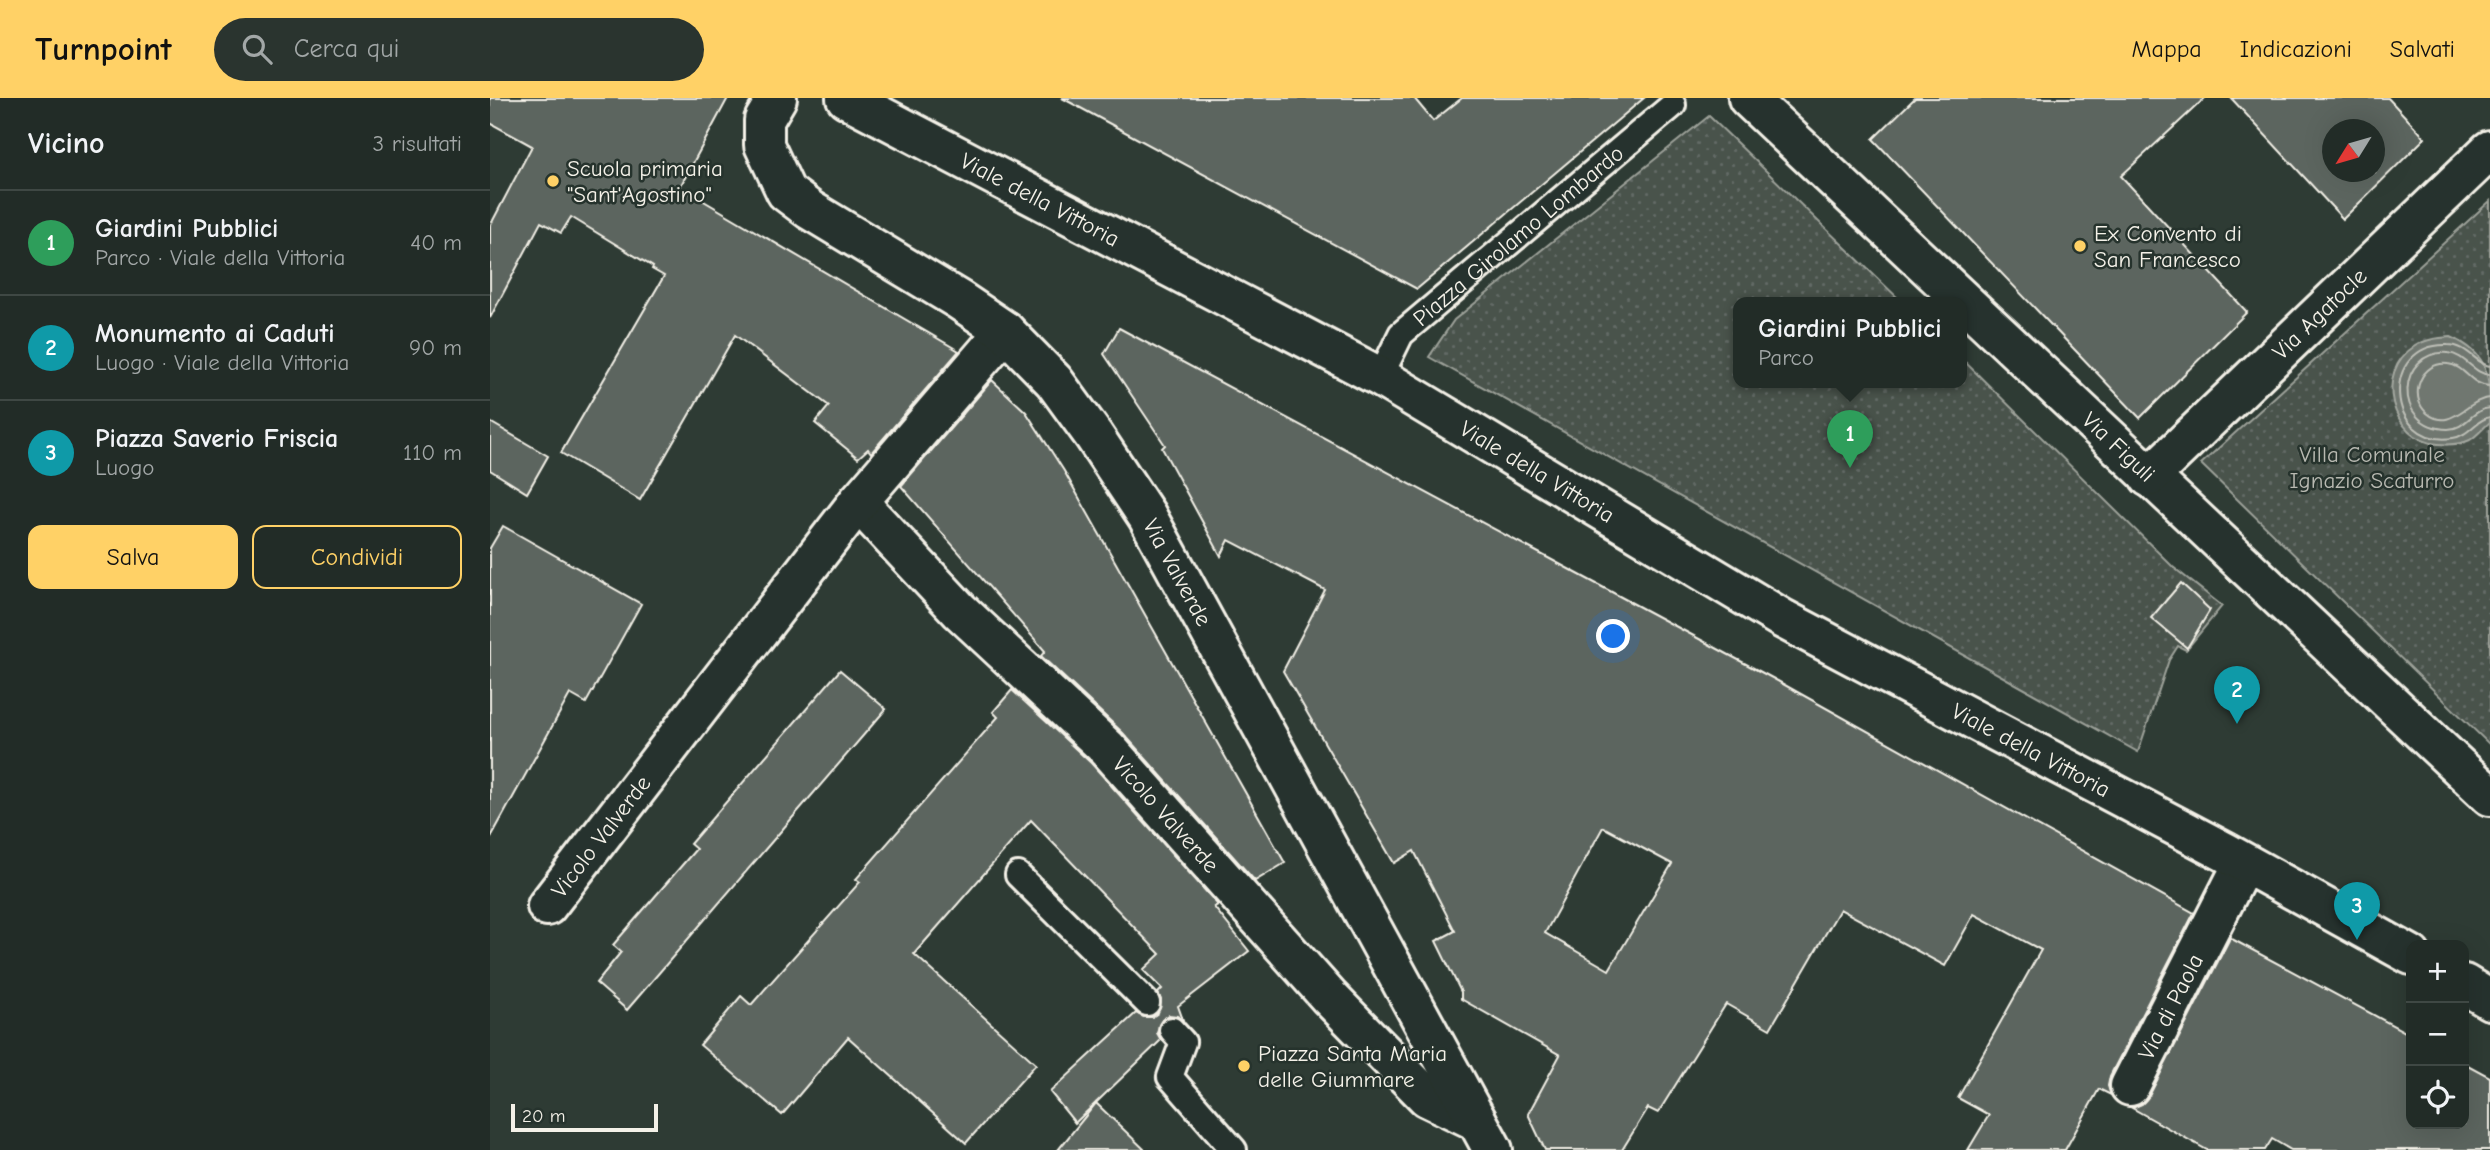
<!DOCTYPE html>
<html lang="it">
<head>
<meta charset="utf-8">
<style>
	:root { --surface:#222c27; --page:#2a342f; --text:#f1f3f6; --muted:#a2a7a7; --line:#3f4844; --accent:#ffd166 }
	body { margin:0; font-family:"Comic Neue",sans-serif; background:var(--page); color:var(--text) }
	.controls { position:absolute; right:21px; bottom:21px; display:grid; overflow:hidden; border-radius:14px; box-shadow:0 7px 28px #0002 }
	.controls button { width:63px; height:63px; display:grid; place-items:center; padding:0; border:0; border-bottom:2px solid var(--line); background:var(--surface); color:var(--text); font:35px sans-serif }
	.compass { position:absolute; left:1832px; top:21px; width:63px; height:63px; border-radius:50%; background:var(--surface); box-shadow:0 7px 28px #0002; rotate:233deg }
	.scale { position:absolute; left:21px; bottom:18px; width:147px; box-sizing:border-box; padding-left:7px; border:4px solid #f4f1e8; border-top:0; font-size:19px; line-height:24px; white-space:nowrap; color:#f4f1e8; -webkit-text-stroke:5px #26332d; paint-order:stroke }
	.you { position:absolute; left:1124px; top:539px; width:24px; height:24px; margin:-18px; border:5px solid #fff; border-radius:50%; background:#1a73e8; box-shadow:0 0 0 10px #1a73e833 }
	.badge { display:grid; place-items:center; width:46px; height:46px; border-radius:50%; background:var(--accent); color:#fff; font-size:23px; font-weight:700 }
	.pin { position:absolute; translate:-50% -58px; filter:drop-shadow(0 2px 4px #0008) }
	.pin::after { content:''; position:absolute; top:37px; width:24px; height:21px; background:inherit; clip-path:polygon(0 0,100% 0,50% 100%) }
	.popup { position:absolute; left:1243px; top:199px; width:234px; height:91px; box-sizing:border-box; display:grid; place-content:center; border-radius:14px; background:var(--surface); filter:drop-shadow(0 2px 5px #0005); font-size:23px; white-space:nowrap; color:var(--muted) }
	.popup b { font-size:26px; color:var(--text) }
	.popup::after { content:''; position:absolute; left:50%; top:100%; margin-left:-14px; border:14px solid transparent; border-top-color:var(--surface) }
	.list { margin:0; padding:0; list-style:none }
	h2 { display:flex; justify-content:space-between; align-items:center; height:91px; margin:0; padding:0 28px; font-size:30px }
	h2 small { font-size:23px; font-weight:400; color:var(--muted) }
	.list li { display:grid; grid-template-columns:46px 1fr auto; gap:21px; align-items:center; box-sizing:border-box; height:105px; padding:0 28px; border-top:2px solid var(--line) }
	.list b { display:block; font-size:26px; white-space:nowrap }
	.list p { margin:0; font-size:23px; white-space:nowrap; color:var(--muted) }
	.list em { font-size:23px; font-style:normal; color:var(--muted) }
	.actions { display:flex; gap:14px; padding:21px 28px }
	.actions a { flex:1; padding:16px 0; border:2px solid var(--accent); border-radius:14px; text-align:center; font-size:24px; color:var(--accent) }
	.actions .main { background:var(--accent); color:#111 }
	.icon { flex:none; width:38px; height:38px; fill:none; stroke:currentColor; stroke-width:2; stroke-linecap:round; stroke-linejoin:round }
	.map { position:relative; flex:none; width:2000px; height:1052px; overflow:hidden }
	header { display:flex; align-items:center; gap:42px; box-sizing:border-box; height:98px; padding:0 35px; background:var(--accent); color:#111 }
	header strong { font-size:33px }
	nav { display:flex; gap:38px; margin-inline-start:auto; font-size:24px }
	.search { width:490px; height:63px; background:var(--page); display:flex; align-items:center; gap:18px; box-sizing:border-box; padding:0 24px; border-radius:38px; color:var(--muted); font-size:26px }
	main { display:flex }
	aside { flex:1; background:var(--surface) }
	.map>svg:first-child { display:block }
	.park { fill:url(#park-dots); stroke:#9ea29a; stroke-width:2 }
	.water { fill:#6f7770; stroke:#a4a8a0; stroke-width:2 }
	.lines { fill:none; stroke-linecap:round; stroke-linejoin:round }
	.shore { stroke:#bfc0b8; stroke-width:2 }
	.building { fill:#5c655e; stroke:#f4f1e8; stroke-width:2; fill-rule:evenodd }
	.lane-casing { stroke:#f4f1e8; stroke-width:30 }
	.street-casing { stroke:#f4f1e8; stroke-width:44 }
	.secondary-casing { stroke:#f4f1e8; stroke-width:44 }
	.lane { stroke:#26332d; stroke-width:24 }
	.street { stroke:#26332d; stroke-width:38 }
	.secondary { stroke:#26332d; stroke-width:38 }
	.poi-dot { fill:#ffd166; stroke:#26332d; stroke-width:2.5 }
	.labels { text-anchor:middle; stroke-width:5; stroke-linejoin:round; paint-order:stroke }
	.poi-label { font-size:23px; fill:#f4f1e8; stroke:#26332d; text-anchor:start }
	.street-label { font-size:23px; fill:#f4f1e8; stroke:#26332d }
	.park-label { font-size:23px; fill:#b8b9b1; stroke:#26332d }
</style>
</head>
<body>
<header>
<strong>Turnpoint</strong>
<div class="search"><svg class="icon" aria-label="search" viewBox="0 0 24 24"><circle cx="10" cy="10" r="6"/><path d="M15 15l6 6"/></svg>Cerca qui</div>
<nav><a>Mappa</a><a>Indicazioni</a><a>Salvati</a></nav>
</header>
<main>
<aside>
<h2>Vicino<small>3 risultati</small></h2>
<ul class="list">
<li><span class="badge" style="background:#2e9e5b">1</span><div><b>Giardini Pubblici</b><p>Parco · Viale della Vittoria</p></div><em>40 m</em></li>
<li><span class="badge" style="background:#0f9aa8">2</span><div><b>Monumento ai Caduti</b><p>Luogo · Viale della Vittoria</p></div><em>90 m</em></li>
<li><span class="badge" style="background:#0f9aa8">3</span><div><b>Piazza Saverio Friscia</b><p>Luogo</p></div><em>110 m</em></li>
</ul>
<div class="actions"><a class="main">Salva</a><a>Condividi</a></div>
</aside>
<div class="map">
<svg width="2000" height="1052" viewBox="0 0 2000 1052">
	<defs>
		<pattern id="park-dots" width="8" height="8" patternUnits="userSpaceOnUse" patternTransform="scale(1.75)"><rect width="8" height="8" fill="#48524c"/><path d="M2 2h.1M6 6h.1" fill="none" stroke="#636b66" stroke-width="1.8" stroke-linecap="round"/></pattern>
	</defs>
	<rect width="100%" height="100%" fill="#2e3b34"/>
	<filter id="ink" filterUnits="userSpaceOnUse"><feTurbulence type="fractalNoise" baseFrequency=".0143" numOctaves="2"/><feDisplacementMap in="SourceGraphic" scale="14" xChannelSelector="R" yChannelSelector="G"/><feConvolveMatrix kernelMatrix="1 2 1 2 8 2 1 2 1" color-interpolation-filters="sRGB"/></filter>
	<g filter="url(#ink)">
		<g class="park">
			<polygon points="1219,18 1412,204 1248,204 1248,284 1472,284 1472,261 1683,469 1732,508 1696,552 1688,548 1679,562 1648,654 939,259 964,222"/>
			<polygon points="2000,103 2000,647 1711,366"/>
		</g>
		<path class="water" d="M1961,239C2000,256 2000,278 2000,324C1994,329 1987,338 1980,342C1969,347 1959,347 1948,346C1901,342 1883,274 1925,248C1936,241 1948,240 1961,239Z"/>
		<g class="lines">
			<g class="shore">
				<path d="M2000,268C1987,267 1978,247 1958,247C1889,244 1895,350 1963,340C1979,338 1986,321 2000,319"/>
				<path d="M2000,277C1983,276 1976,257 1958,255C1907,251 1901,330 1958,331C1976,331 1982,311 2000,310"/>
				<path d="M2000,288C1979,287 1976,268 1958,266C1932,262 1917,298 1937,315C1961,335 1977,301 2000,300"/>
			</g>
		</g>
		<g class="building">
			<polygon points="0,0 238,0 190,89 469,253 381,355 378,351 368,360 325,325 339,308 245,237 150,402 71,355 174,178 162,171 163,169 81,119 71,135 51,124 0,220 0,128 42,48 0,25"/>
			<polygon points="572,0 924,0 943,23 972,0 1154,0 927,191"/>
			<polygon points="1425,0 1715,0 1631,78 1757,214 1650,320 1383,41"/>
			<path d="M1741,0H1898L1935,40L1853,121ZM1843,32H1885V74H1843Z"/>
			<path d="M629,230L1284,581L1704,815L1620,978L1618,988L1621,997L1609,991L1575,1052H1478L1499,1017L1468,1000L1551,852L1484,816L1455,868L1350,811L1280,931L1236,906L1168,1015L1158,1010L1132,1052H1055L1038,1016L1070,957L971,901V894L946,843L965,833L924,753L904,765L793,573L835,492L739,442L731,458L672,350L675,347L614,256ZM1113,729L1182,766L1119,872L1055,835Z"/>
			<polygon points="502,282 536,314 574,373 795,765 765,783 633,635 551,558 555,553 411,388"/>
			<polygon points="0,324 58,358 37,395 0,372"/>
			<polygon points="13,428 151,506 96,605 80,596 0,741 0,450"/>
			<polygon points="1691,485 1720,512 1697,550 1661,520"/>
			<polygon points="350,572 396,611 137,912 106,885 131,854 123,847 206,751 200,746"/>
			<polygon points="522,592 601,665 728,807 724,809 759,853 688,908 693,922 687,918 679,917 672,922 667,935 671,942 585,1025 560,994 646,915 654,919 662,919 668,915 671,902 668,895 672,891 653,872 670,856 541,722 424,856 546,966 476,1045 358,939 292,1017 210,947 251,898 261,907 370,784 366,781 508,619 503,614"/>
			<polygon points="1740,840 1921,937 1921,1026 1974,1026 1974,965 2000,979 2000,1052 1801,1052 1782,1041 1775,1052 1717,1052 1642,1010 1652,1006 1659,998"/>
			<polygon points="606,1005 655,1052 568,1052"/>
		</g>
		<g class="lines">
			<defs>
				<g id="lane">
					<path id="s1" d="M890,279L911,236L1183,7"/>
					<polyline points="528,777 657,905"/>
					<polyline points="682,932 693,944 680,979 744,1052"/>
				</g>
				<g id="street">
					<path id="s2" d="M368,404L470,513L617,650L839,899L937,999L987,1023"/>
					<path id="s3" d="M57,808L368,404L515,233"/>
					<path id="s4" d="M1640,988L1753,766"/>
				</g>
				<g id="secondary">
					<path id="s5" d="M287,0L274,22V47L296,94L320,112L469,202L515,233L564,283L604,338L657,418L1003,1052"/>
					<path id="s6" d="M356,0L890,279L1293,521L1735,754L1921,857"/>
					<path id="s7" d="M1258,0L2000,698"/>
					<path id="s8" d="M1659,379L2000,52"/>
					<polyline points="1974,886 2000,902"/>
				</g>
			</defs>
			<use href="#lane" class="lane-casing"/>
			<use href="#street" class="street-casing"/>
			<use href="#secondary" class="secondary-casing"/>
			<use href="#lane" class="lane"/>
			<use href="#street" class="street"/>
			<use href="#secondary" class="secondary"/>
		</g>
	</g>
	<g class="poi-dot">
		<circle cx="63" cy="83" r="7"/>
		<circle cx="1590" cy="148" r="7"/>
		<circle cx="754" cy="968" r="7"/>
	</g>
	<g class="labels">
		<g class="poi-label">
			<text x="77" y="78">Scuola primaria<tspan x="77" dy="26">"Sant'Agostino"</tspan></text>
			<text x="1604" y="143">Ex Convento di<tspan x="1604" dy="26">San Francesco</tspan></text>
			<text x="768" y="963">Piazza Santa Maria<tspan x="768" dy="26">delle Giummare</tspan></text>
		</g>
		<g class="street-label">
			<text dy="8" stroke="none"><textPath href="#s6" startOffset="219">Viale della Vittoria</textPath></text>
			<text dy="8" stroke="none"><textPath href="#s1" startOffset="201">Piazza Girolamo Lombardo</textPath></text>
			<text dy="8" stroke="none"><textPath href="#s8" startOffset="236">Via Agatocle</textPath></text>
			<text dy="8" stroke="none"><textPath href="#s7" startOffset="509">Via Figuli</textPath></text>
			<text dy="8" stroke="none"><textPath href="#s6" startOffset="786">Viale della Vittoria</textPath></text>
			<text dy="8" stroke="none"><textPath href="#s5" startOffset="660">Via Valverde</textPath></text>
			<text dy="8" stroke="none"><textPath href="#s6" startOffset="1353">Viale della Vittoria</textPath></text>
			<text dy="8" stroke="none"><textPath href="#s2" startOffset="439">Vicolo Valverde</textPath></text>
			<text dy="8" stroke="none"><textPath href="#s3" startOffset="88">Vicolo Valverde</textPath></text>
			<text dy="8" stroke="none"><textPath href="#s4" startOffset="89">Via di Paola</textPath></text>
		</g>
		<g class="park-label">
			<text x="1882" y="364">Villa Comunale<tspan x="1882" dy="26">Ignazio Scaturro</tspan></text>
		</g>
	</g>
</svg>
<div class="controls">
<button>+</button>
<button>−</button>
<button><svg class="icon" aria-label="locate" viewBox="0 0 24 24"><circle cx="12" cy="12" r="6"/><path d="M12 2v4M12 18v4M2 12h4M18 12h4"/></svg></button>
</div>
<svg class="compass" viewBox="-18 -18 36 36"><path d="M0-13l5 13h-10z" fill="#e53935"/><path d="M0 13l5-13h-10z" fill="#a2a7a7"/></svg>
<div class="scale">20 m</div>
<div class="you"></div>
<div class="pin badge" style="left:1360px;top:370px;background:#2e9e5b">1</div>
<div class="popup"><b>Giardini Pubblici</b>Parco</div>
<div class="pin badge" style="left:1747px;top:626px;background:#0f9aa8">2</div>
<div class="pin badge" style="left:1867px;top:842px;background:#0f9aa8">3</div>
</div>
</main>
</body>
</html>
